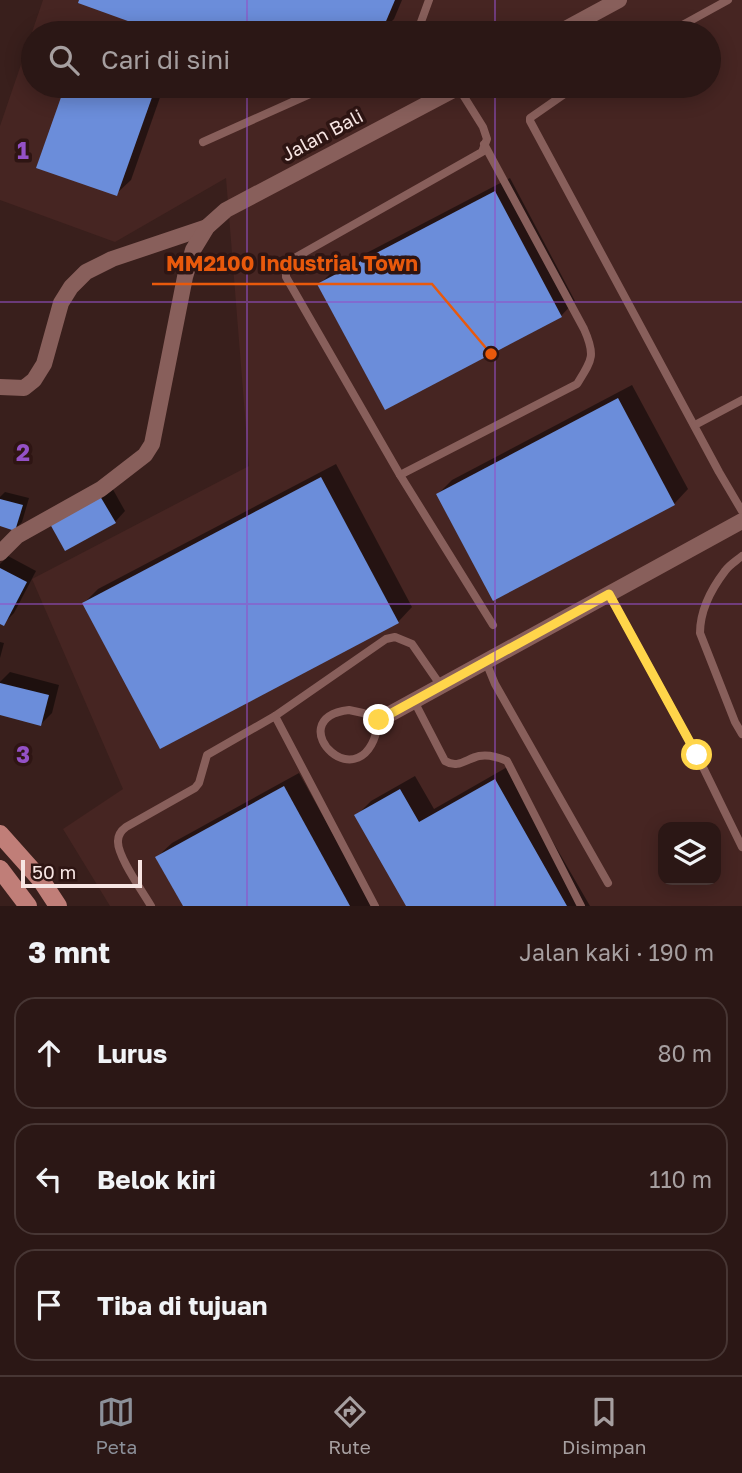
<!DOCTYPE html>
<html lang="id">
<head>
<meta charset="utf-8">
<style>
	:root { --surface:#2b1715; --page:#372422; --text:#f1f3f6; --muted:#a69fa0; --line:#473634; --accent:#8c9099 }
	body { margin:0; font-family:"Golos Text",sans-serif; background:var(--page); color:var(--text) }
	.controls { position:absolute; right:21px; bottom:21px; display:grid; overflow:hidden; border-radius:14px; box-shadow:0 4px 18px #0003 }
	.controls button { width:63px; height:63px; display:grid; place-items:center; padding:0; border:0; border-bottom:2px solid var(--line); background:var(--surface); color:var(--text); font:35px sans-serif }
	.scale { position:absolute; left:21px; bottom:18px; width:121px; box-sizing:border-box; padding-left:7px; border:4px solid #f7e5e3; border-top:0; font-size:19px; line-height:24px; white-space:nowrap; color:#f7e5e3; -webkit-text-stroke:5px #2e1513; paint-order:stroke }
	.stop { position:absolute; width:21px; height:21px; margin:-16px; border:5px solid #ffd54a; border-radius:50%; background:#fff }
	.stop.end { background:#ffd54a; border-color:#fff; box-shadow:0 2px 7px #0008 }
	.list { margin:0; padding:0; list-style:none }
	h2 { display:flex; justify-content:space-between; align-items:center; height:91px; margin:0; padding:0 28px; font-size:30px }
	h2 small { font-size:23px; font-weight:400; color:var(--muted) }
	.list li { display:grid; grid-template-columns:46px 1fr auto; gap:21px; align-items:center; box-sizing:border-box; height:112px; margin:0 14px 14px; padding:0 14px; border:2px solid var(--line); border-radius:21px }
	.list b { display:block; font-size:26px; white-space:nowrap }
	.list em { font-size:23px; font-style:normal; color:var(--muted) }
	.icon { flex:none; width:38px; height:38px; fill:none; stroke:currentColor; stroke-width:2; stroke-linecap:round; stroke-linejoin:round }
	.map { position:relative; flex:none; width:742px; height:906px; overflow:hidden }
	.search { position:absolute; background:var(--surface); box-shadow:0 4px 18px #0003; left:21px; right:21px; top:21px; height:77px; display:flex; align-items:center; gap:18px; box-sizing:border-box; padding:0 24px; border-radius:38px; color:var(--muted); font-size:26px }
	.sheet { height:469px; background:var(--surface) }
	nav { display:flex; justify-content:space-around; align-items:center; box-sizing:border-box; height:98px; border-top:2px solid var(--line); background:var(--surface); font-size:19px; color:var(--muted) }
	nav a { display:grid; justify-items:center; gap:4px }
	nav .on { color:var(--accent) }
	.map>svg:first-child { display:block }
	.built { fill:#462522; fill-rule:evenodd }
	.shadow { fill:#0007 }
	.building { fill:#6b8dda }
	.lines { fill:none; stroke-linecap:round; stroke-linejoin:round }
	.service { stroke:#885f5b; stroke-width:8 }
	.minor { stroke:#885f5b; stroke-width:16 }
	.secondary { stroke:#c07e78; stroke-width:18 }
	.route { stroke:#ffd54a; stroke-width:9 }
	.grid { fill:none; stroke:#9451c6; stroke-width:2; stroke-opacity:0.55 }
	.labels { text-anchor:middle; stroke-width:7; stroke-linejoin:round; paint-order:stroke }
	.street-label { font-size:19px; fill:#f7e5e3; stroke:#2e1513 }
	.grid-label { font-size:23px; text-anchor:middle; font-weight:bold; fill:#9451c6; stroke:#2e1513; stroke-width:7; stroke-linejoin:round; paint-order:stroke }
	.leader { fill:none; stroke:#e8590c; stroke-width:2.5 }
	.callout-dot { fill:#e8590c; stroke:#2e1513; stroke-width:2.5 }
	.callout-label { font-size:21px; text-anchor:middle; font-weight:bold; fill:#e8590c; stroke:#2e1513; stroke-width:7; stroke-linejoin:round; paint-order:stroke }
</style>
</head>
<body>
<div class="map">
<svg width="742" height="906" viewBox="0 0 742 906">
	<rect width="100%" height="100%" fill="#391f1c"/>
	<path class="built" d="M43,0H742V906H110L63,829L123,789L32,579L249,466L226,178L115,242L0,200V126ZM33,33H709V86H33ZM663,827H716V880H663Z"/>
	<g class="shadow">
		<polygon points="81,0 402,0 394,19 380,33 167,33 80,2"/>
		<polygon points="98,23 126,33 88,33"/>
		<polygon points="67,86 164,86 131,180 116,194 38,167"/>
		<polygon points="510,178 575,301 561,316 320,284 334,270"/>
		<polygon points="632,385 688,489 674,504 438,494 452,480"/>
		<polygon points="336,464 412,607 398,622 84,603 98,589"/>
		<polygon points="111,486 125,511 115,522 63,513"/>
		<polygon points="5,492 29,498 22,522 15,529 0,525 0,497"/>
		<polygon points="8,556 36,571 14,613 3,624 0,622 0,564"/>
		<polygon points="0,642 4,643 0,658"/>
		<polygon points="10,672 59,685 52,713 41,724 0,713 0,682"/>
		<polygon points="509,766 590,906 408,906 356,816 371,801 415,776 434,809"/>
		<polygon points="299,773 373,906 185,906 157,857 172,843"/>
	</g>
	<g class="building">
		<polygon points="79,0 395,0 381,33 161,33 78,3"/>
		<polygon points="65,86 156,86 117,196 36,168"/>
		<polygon points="495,191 562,317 385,410 317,284"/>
		<polygon points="618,398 675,505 493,601 436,494"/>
		<polygon points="321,477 399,623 160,749 82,603"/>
		<polygon points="100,496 116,523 65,551 50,524"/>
		<polygon points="0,499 23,505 15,531 0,526"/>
		<polygon points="0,568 27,582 4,626 0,624"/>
		<polygon points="0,683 49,695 41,726 0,715"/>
		<polygon points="495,779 567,906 406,906 354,815 400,789 419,822"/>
		<polygon points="284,786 350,906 183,906 155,857"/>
	</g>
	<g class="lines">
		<g class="service">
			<polyline points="417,33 429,0"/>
			<polyline points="668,33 728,0"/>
			<polyline points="576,86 530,118 530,121 719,472 742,511"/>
			<polyline points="458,87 483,127 487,139 482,152 291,260 286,268 286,277 400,475 493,625"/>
			<polyline points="203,142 328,86"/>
			<polyline points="695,425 742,400"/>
			<path d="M400,475L577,384C592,360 596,356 584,329L484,144"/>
			<path d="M742,556C736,561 729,565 725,571C712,588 700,611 700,633L735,722L742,734"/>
			<polyline points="609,594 697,755 742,847"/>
			<polyline points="486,662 495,684 608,883"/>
			<path d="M414,701L445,761C458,769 466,759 479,756C489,754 498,757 507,761L581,906"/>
			<path d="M349,710L363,713L379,720C365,810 276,719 349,710Z"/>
			<polyline points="275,716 386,639 395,637 412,644 441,686"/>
			<path d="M151,906C143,892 117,856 118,841C118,835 122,830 126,827L195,788L199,783L207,755L275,716L375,906"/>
		</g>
		<g class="minor">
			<polyline points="558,33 619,0"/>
			<polyline points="0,387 24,388 34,380 44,364 61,303 71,287 86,272 112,259 207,227"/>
			<polyline points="0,553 17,536 101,489 145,455 152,444 185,277 193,250 207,227 226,210 461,86"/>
			<polyline points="379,720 742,521"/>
		</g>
		<g class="secondary">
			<polyline points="0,834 41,880 58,906"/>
			<polyline points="0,869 28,906"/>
		</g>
	</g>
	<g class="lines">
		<polyline class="route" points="379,720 609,594 697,755"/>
	</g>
	<path class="grid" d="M247,0V33M495,0V33M247,86V906M495,86V906M0,302H742M0,604H742"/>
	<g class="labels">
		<g class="street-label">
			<text transform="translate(322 135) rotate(-28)" y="7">Jalan Bali</text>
		</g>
	</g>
	<g class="grid-label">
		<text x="23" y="159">1</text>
		<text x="23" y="461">2</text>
		<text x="23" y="763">3</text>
	</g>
	<path class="leader" d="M491 354L432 284H152"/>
	<circle class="callout-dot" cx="491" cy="354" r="7"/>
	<g class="callout-label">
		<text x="292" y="271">MM2100 Industrial Town</text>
	</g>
</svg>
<div class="controls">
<button><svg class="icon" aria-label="layers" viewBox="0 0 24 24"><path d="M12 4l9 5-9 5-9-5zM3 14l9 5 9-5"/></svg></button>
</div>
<div class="scale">50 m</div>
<div class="stop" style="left:697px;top:755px"></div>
<div class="stop end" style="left:379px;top:720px"></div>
<div class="search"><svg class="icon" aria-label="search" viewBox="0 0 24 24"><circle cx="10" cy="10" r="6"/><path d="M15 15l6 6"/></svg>Cari di sini</div>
</div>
<section class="sheet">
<h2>3 mnt<small>Jalan kaki · 190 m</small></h2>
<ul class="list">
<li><svg class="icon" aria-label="ahead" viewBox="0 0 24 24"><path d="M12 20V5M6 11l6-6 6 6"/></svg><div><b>Lurus</b></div><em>80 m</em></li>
<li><svg class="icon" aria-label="left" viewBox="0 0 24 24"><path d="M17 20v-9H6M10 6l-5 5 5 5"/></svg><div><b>Belok kiri</b></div><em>110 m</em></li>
<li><svg class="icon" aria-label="arrive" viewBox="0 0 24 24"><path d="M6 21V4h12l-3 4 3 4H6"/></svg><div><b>Tiba di tujuan</b></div></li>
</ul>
</section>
<nav>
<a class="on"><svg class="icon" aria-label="map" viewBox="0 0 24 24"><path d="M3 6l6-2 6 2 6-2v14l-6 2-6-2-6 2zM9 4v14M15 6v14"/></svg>Peta</a>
<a><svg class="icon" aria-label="directions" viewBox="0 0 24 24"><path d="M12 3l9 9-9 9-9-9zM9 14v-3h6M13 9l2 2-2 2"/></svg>Rute</a>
<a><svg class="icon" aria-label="saved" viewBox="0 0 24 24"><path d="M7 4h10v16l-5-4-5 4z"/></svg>Disimpan</a>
</nav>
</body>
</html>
